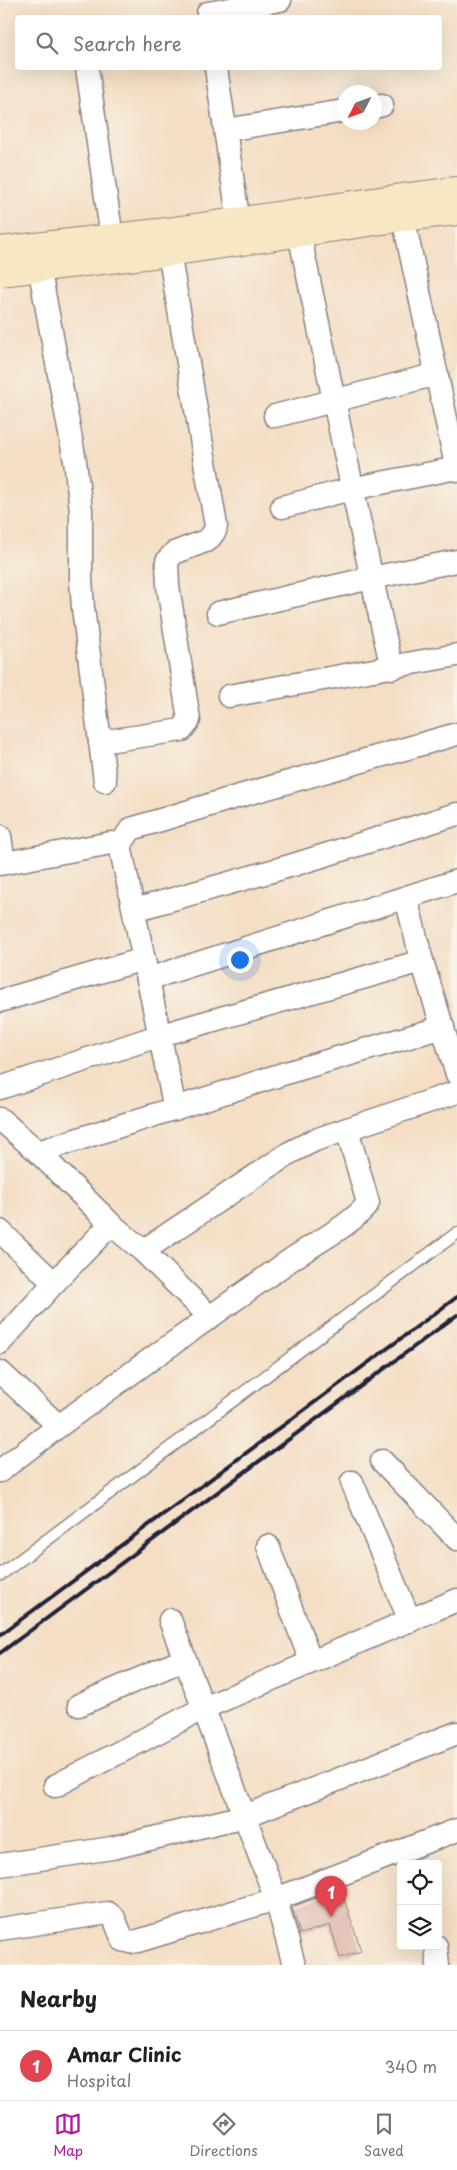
<!DOCTYPE html>
<html lang="en">
<head>
<meta charset="utf-8">
<style>
	:root { --surface:#fff; --page:#f6f6f6; --text:#202124; --muted:#757577; --line:#e0e0e0; --accent:#b5179e }
	body { margin:0; font-family:"Playpen Sans",sans-serif; background:var(--page); color:var(--text) }
	.controls { position:absolute; right:15px; bottom:15px; display:grid; overflow:hidden; border-radius:5px; box-shadow:0 5px 20px #0002 }
	.controls button { width:45px; height:45px; display:grid; place-items:center; padding:0; border:0; border-bottom:1px solid var(--line); background:var(--surface); color:var(--text); font:25px sans-serif }
	.compass { position:absolute; left:337px; top:85px; width:45px; height:45px; border-radius:50%; background:var(--surface); box-shadow:0 5px 20px #0002; rotate:228deg }
	.you { position:absolute; left:239px; top:959px; width:18px; height:18px; margin:-12px; border:4px solid #fff; border-radius:50%; background:#1a73e8; box-shadow:0 0 0 8px #1a73e833 }
	.badge { display:grid; place-items:center; width:32px; height:32px; border-radius:50%; background:var(--accent); color:#fff; font-size:16px; font-weight:700 }
	.pin { position:absolute; translate:-50% -41px; filter:drop-shadow(0 1px 2px #0008) }
	.pin::after { content:''; position:absolute; top:26px; width:18px; height:15px; background:inherit; clip-path:polygon(0 0,100% 0,50% 100%) }
	.list { margin:0; padding:0; list-style:none }
	h2 { display:flex; justify-content:space-between; align-items:center; height:65px; margin:0; padding:0 20px; font-size:21px }
	h2 small { font-size:16px; font-weight:400; color:var(--muted) }
	.list li { display:grid; grid-template-columns:32px 1fr auto; gap:15px; align-items:center; box-sizing:border-box; height:70px; padding:0 20px; border-top:1px solid var(--line) }
	.list b { display:block; font-size:19px; white-space:nowrap }
	.list p { margin:0; font-size:16px; white-space:nowrap; color:var(--muted) }
	.list em { font-size:16px; font-style:normal; color:var(--muted) }
	.icon { flex:none; width:28px; height:28px; fill:none; stroke:currentColor; stroke-width:2; stroke-linecap:round; stroke-linejoin:round }
	.map { position:relative; flex:none; width:457px; height:1965px; overflow:hidden }
	.search { position:absolute; background:var(--surface); box-shadow:0 5px 20px #0002; left:15px; right:15px; top:15px; height:55px; display:flex; align-items:center; gap:12px; box-sizing:border-box; padding:0 18px; border-radius:5px; color:var(--muted); font-size:19px }
	.sheet { height:135px; background:var(--surface) }
	nav { display:flex; justify-content:space-around; align-items:center; box-sizing:border-box; height:70px; border-top:1px solid var(--line); background:var(--surface); font-size:14px; color:var(--muted) }
	nav a { display:grid; justify-items:center; gap:2px }
	nav .on { color:var(--accent) }
	.map>svg:first-child { display:block }
	.building { fill:#d7a297 }
	.lines { fill:none; stroke-linecap:round; stroke-linejoin:round }
	.lane-casing { stroke:#8b8080; stroke-width:14 }
	.street-casing { stroke:#8b8080; stroke-width:25 }
	.secondary-casing { stroke:#8b8080; stroke-width:30 }
	.lane { stroke:#fff; stroke-width:11 }
	.street { stroke:#fff; stroke-width:22 }
	.secondary { stroke:#f8e7c3; stroke-width:28 }
	.rail { stroke:#22223b; stroke-width:4 }
</style>
</head>
<body>
<div class="map">
<svg width="457" height="1965" viewBox="0 0 457 1965">
	<rect width="100%" height="100%" fill="#f7f3e8"/>
	<filter id="ink" filterUnits="userSpaceOnUse"><feTurbulence type="fractalNoise" baseFrequency=".02" numOctaves="2"/><feDisplacementMap in="SourceGraphic" scale="10" xChannelSelector="R" yChannelSelector="G"/><feConvolveMatrix kernelMatrix="1 2 1 2 8 2 1 2 1" color-interpolation-filters="sRGB"/></filter>
	<filter id="wash" filterUnits="userSpaceOnUse"><feTurbulence type="fractalNoise" baseFrequency=".0096" numOctaves="4" result="noise"/><feDisplacementMap in="SourceGraphic" scale="20" xChannelSelector="R" yChannelSelector="G"/><feGaussianBlur stdDeviation="1.12" result="paint"/><feColorMatrix in="noise" values="0 0 0 0 0 0 0 0 0 0 0 0 0 0 0 0 0 1.4 0 .05"/><feComposite in="paint" operator="in"/></filter>
	<g filter="url(#wash)">
		<rect width="100%" height="100%" fill="#f4dec4"/>
		<g id="blocks">
			<polygon class="building" points="341,1889 361,1951 340,1958 330,1925 300,1934 292,1907"/>
		</g>
	</g>
	<g filter="url(#ink)">
		<use href="#blocks" fill-opacity="0" stroke="#8b8080" stroke-width="1"/>
		<g class="lines">
			<defs>
				<polyline id="lane" points="0,1575 457,1233"/>
				<g id="street">
					<polyline points="208,13 280,0"/>
					<polyline points="87,68 112,238"/>
					<polyline points="216,68 241,237"/>
					<polyline points="374,107 382,105"/>
					<polyline points="226,130 344,111"/>
					<polyline points="403,217 457,470"/>
					<path d="M299,233C330,378 358,523 392,668"/>
					<polyline points="39,266 75,461 81,510 81,579 83,608 105,781"/>
					<polyline points="275,416 437,374"/>
					<polyline points="282,507 351,489 457,468"/>
					<polyline points="218,613 371,578 457,561"/>
					<polyline points="229,696 457,655"/>
					<polyline points="100,742 182,730 189,720 168,586 167,561 174,553 208,540 215,531 216,526 169,252"/>
					<polyline points="0,836 4,863"/>
					<polyline points="0,864 111,843 120,845"/>
					<polyline points="406,898 422,961 457,1074"/>
					<polyline points="134,910 293,865 457,814"/>
					<polyline points="148,979 457,881"/>
					<polyline points="0,1001 144,959"/>
					<polyline points="0,1088 161,1035 422,961"/>
					<polyline points="175,1109 120,845 131,829 229,799 457,734"/>
					<polyline points="0,1119 38,1152 111,1224 143,1251 210,1317"/>
					<polyline points="38,1152 289,1072 443,1027"/>
					<polyline points="0,1231 54,1283"/>
					<polyline points="143,1251 291,1152 315,1140 457,1092"/>
					<polyline points="0,1343 54,1283 111,1224"/>
					<polyline points="0,1372 59,1426"/>
					<polyline points="382,1461 457,1539"/>
					<path d="M0,1471C94,1398 192,1330 289,1261C308,1247 357,1222 368,1203L347,1129"/>
					<polyline points="352,1482 410,1621"/>
					<polyline points="268,1546 311,1662"/>
					<polyline points="170,1620 276,1899 294,1965"/>
					<polyline points="79,1705 185,1659"/>
					<polyline points="55,1786 204,1708 457,1600"/>
					<polyline points="0,1865 112,1848 245,1816 457,1733"/>
					<polyline points="0,1929 108,1913 114,1918 123,1940 131,1942 138,1941 276,1899 457,1830"/>
					<polyline points="436,1946 438,1965"/>
				</g>
				<g id="secondary">
					<polyline points="0,251 167,232 401,198 457,191"/>
					<polyline points="0,272 169,252 403,217 457,211"/>
				</g>
			</defs>
			<use href="#lane" class="lane-casing"/>
			<use href="#street" class="street-casing"/>
			<use href="#secondary" class="secondary-casing"/>
			<use href="#lane" class="lane"/>
			<use href="#street" class="street"/>
			<use href="#secondary" class="secondary"/>
			<g class="rail">
				<polyline points="0,1635 457,1297"/>
				<polyline points="0,1653 457,1315"/>
			</g>
		</g>
	</g>
</svg>
<div class="controls">
<button><svg class="icon" aria-label="locate" viewBox="0 0 24 24"><circle cx="12" cy="12" r="6"/><path d="M12 2v4M12 18v4M2 12h4M18 12h4"/></svg></button>
<button><svg class="icon" aria-label="layers" viewBox="0 0 24 24"><path d="M12 4l9 5-9 5-9-5zM3 14l9 5 9-5"/></svg></button>
</div>
<svg class="compass" viewBox="-18 -18 36 36"><path d="M0-13l5 13h-10z" fill="#e53935"/><path d="M0 13l5-13h-10z" fill="#757577"/></svg>
<div class="you"></div>
<div class="pin badge" style="left:331px;top:1917px;background:#e0444e">1</div>
<div class="search"><svg class="icon" aria-label="search" viewBox="0 0 24 24"><circle cx="10" cy="10" r="6"/><path d="M15 15l6 6"/></svg>Search here</div>
</div>
<section class="sheet">
<h2>Nearby<small></small></h2>
<ul class="list">
<li><span class="badge" style="background:#e0444e">1</span><div><b>Amar Clinic</b><p>Hospital</p></div><em>340 m</em></li>
</ul>
</section>
<nav>
<a class="on"><svg class="icon" aria-label="map" viewBox="0 0 24 24"><path d="M3 6l6-2 6 2 6-2v14l-6 2-6-2-6 2zM9 4v14M15 6v14"/></svg>Map</a>
<a><svg class="icon" aria-label="directions" viewBox="0 0 24 24"><path d="M12 3l9 9-9 9-9-9zM9 14v-3h6M13 9l2 2-2 2"/></svg>Directions</a>
<a><svg class="icon" aria-label="saved" viewBox="0 0 24 24"><path d="M7 4h10v16l-5-4-5 4z"/></svg>Saved</a>
</nav>
</body>
</html>
